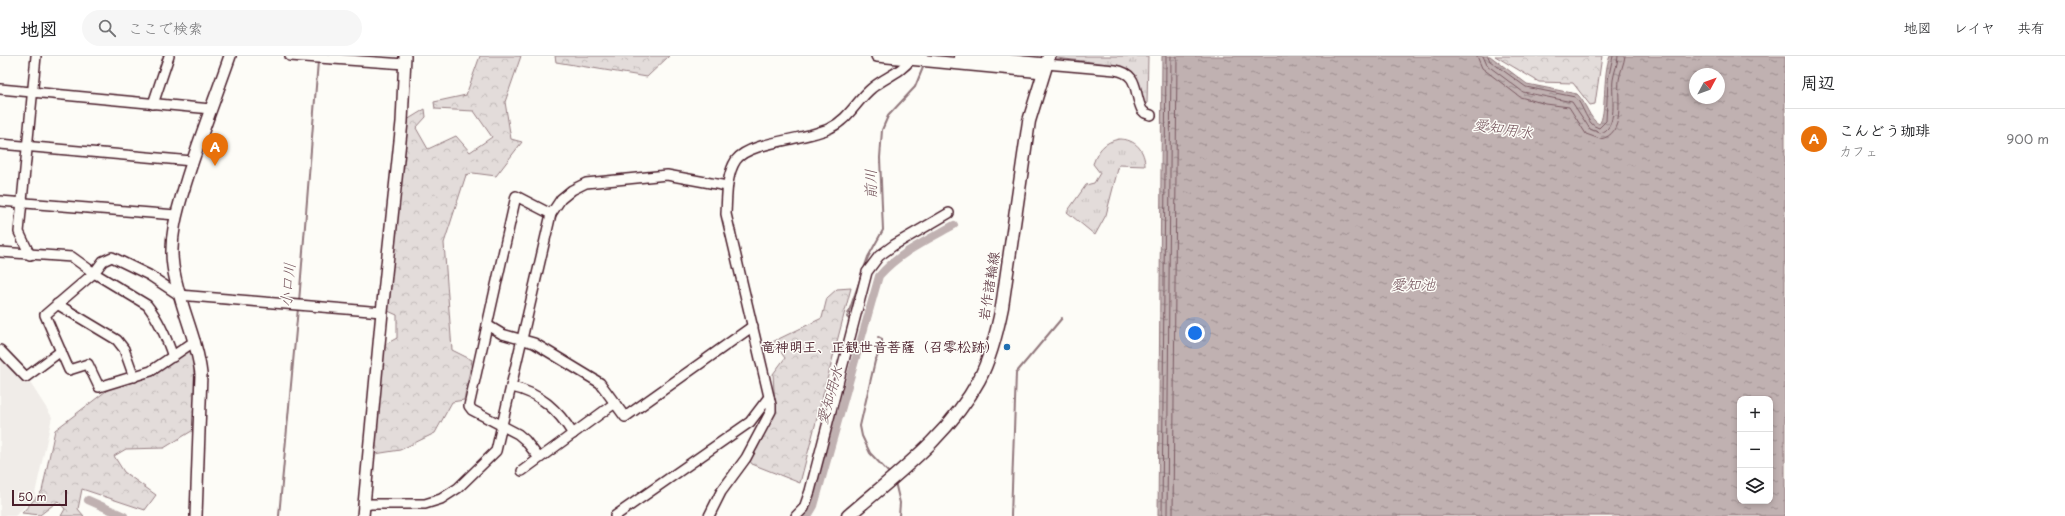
<!DOCTYPE html>
<html lang="ja">
<head>
<meta charset="utf-8">
<style>
	:root { --surface:#fff; --page:#f6f6f6; --text:#202124; --muted:#757577; --line:#e0e0e0; --accent:#0b8043 }
	body { margin:0; font-family:"Playpen Sans","Klee One",sans-serif; background:var(--page); color:var(--text) }
	.controls { position:absolute; right:12px; bottom:12px; display:grid; overflow:hidden; border-radius:8px; box-shadow:0 2px 6px #0003 }
	.controls button { width:36px; height:36px; display:grid; place-items:center; padding:0; border:0; border-bottom:1px solid var(--line); background:var(--surface); color:var(--text); font:20px sans-serif }
	.compass { position:absolute; left:1689px; top:12px; width:36px; height:36px; border-radius:50%; background:var(--surface); box-shadow:0 2px 6px #0003; rotate:49deg }
	.scale { position:absolute; left:12px; bottom:10px; width:55px; box-sizing:border-box; padding-left:4px; border:2px solid #4a1f2b; border-top:0; font-size:11px; line-height:14px; white-space:nowrap; color:#4a1f2b; -webkit-text-stroke:3px #fdfcf7; paint-order:stroke }
	.you { position:absolute; left:1195px; top:277px; width:14px; height:14px; margin:-10px; border:3px solid #fff; border-radius:50%; background:#1a73e8; box-shadow:0 0 0 6px #1a73e833 }
	.badge { display:grid; place-items:center; width:26px; height:26px; border-radius:50%; background:var(--accent); color:#fff; font-size:13px; font-weight:700 }
	.pin { position:absolute; translate:-50% -33px; filter:drop-shadow(0 1px 2px #0008) }
	.pin::after { content:''; position:absolute; top:21px; width:14px; height:12px; background:inherit; clip-path:polygon(0 0,100% 0,50% 100%) }
	.list { margin:0; padding:0; list-style:none }
	h2 { display:flex; justify-content:space-between; align-items:center; height:52px; margin:0; padding:0 16px; font-size:17px }
	h2 small { font-size:13px; font-weight:400; color:var(--muted) }
	.list li { display:grid; grid-template-columns:26px 1fr auto; gap:12px; align-items:center; box-sizing:border-box; height:60px; padding:0 16px; border-top:1px solid var(--line) }
	.list b { display:block; font-size:15px; white-space:nowrap }
	.list p { margin:0; font-size:13px; white-space:nowrap; color:var(--muted) }
	.list em { font-size:13px; font-style:normal; color:var(--muted) }
	.icon { flex:none; width:22px; height:22px; fill:none; stroke:currentColor; stroke-width:2; stroke-linecap:round; stroke-linejoin:round }
	.map { position:relative; flex:none; width:1785px; height:460px; overflow:hidden }
	header { display:flex; align-items:center; gap:24px; box-sizing:border-box; height:56px; padding:0 20px; background:var(--surface); border-bottom:1px solid var(--line) }
	header strong { font-size:19px }
	nav { display:flex; gap:22px; margin-inline-start:auto; font-size:14px }
	.search { width:280px; height:36px; background:var(--page); display:flex; align-items:center; gap:10px; box-sizing:border-box; padding:0 14px; border-radius:22px; color:var(--muted); font-size:15px }
	main { display:flex }
	aside { flex:1; background:var(--surface) }
	.map>svg:first-child { display:block }
	.built { fill:#f0ece8 }
	.grass { fill:url(#grass-tufts); stroke:#967e82 }
	.forest { fill:url(#forest-crowns); stroke:#967e82 }
	.water { fill:url(#water-ripples); stroke:#91777b; fill-rule:evenodd }
	.lines { fill:none; stroke-linecap:round; stroke-linejoin:round }
	.shore { stroke:#795961; stroke-width:1 }
	.stream { stroke:#91777b; stroke-width:2 }
	.canal { stroke:#c0b1b1; stroke-width:8 }
	.minor-casing { stroke:#4a1f2b; stroke-width:12 }
	.tertiary-casing { stroke:#4a1f2b; stroke-width:14 }
	.secondary-casing { stroke:#4a1f2b; stroke-width:15 }
	.minor { stroke:#fdfcf7; stroke-width:9 }
	.tertiary { stroke:#fdfcf7; stroke-width:11 }
	.secondary { stroke:#fdfcf7; stroke-width:12 }
	.poi-dot { fill:#1f6fb2; stroke:#fdfcf7; stroke-width:1.5 }
	.labels { text-anchor:middle; stroke-width:3; stroke-linejoin:round; paint-order:stroke }
	.street-label { font-size:14px; fill:#4a1f2b; stroke:#fdfcf7 }
	.poi-label { font-size:14px; font-weight:bold; fill:#4a1f2b; stroke:#fdfcf7; text-anchor:end }
	.water-label { font-size:15px; font-style:italic; fill:#73525a; stroke:#fdfcf7 }
</style>
</head>
<body>
<header>
<strong>地図</strong>
<div class="search"><svg class="icon" aria-label="search" viewBox="0 0 24 24"><circle cx="10" cy="10" r="6"/><path d="M15 15l6 6"/></svg>ここで検索</div>
<nav><a>地図</a><a>レイヤ</a><a>共有</a></nav>
</header>
<main>
<div class="map">
<svg width="1785" height="460" viewBox="0 0 1785 460">
	<defs>
		<pattern id="grass-tufts" width="24" height="20" patternUnits="userSpaceOnUse"><rect width="24" height="20" fill="#e3dcda"/><path d="M3 7l-1-3M5 7V3M7 7l1-3M15 17l-1-3M17 17v-4M19 17l1-3" fill="none" stroke="#c4bcbb"/></pattern>
		<pattern id="forest-crowns" width="20" height="18" patternUnits="userSpaceOnUse"><rect width="20" height="18" fill="#e3dcda"/><path d="M2 6a3 3 0 1 1 6 0M12 15a3 3 0 1 1 6 0" fill="none" stroke="#c4bcbb"/></pattern>
		<pattern id="water-ripples" width="26" height="14" patternUnits="userSpaceOnUse"><rect width="26" height="14" fill="#c0b1b1"/><path d="M2 4q2-2 4 0t4 0M15 11q2-2 4 0t4 0" fill="none" stroke="#9e8f90"/></pattern>
	</defs>
	<rect width="100%" height="100%" fill="#fdfcf7"/>
	<filter id="ink" filterUnits="userSpaceOnUse"><feTurbulence type="fractalNoise" baseFrequency=".025" numOctaves="2"/><feDisplacementMap in="SourceGraphic" scale="8" xChannelSelector="R" yChannelSelector="G"/><feConvolveMatrix kernelMatrix="1 2 1 2 8 2 1 2 1" color-interpolation-filters="sRGB"/></filter>
	<g filter="url(#ink)">
		<polygon class="built" points="0,297 29,325 52,361 34,442 15,460 0,460"/>
		<g class="grass">
			<path d="M1056,0H1148L1147,48C1133,39 1145,18 1118,9L1056,2Z"/>
			<path d="M1119,83C1136,83 1145,95 1145,110L1119,109L1106,159L1095,179L1067,156L1086,129L1094,127L1100,117L1093,108C1098,94 1104,86 1119,83Z"/>
		</g>
		<g class="forest">
			<polygon points="480,0 521,0 505,46 511,83 522,86 496,120 473,117 466,119 444,187 452,294 472,304 464,344 452,346 435,377 400,394 375,398 384,289 397,282 397,259 388,255 407,64 425,53 426,61 416,72 428,93 456,80 470,96 492,81 474,55 435,53 434,46 466,39"/>
			<polygon points="555,0 669,0 647,21 556,6"/>
			<polygon points="1495,0 1602,0 1595,48 1590,49 1573,27 1539,26"/>
			<polygon points="851,232 800,427 752,408 750,405 775,350 773,318 785,302 777,291 763,296 762,291 822,262 827,242 837,233"/>
			<polygon points="188,294 192,295 196,336 195,373 164,392 126,393 114,400 124,416 156,439 145,454 82,433 78,453 84,460 61,460 65,453 58,445 40,459 22,457 42,435 55,374 110,332"/>
		</g>
		<path class="water" d="M1162,0H1490L1527,28L1577,38C1586,46 1589,63 1599,68C1607,60 1602,18 1610,0H1785V460H1158ZM1695,18H1719V42H1695ZM1740,343H1770V445H1740Z"/>
		<g class="lines">
			<g class="shore">
				<path d="M1477,0L1482,12L1520,41L1546,48L1569,51L1586,78L1600,83C1626,79 1617,42 1619,24C1620,16 1624,8 1625,0"/>
				<path d="M1483,0L1487,9L1523,36L1572,46L1590,73L1600,77C1619,73 1611,39 1613,24C1614,16 1618,8 1618,0"/>
				<path d="M1488,0L1490,5L1526,31L1575,41C1584,49 1586,69 1599,72L1606,65L1608,24L1613,0"/>
				<polyline points="1162,460 1166,0"/>
				<polyline points="1167,460 1171,0"/>
				<polyline points="1173,460 1177,0"/>
			</g>
			<g class="stream">
				<polyline points="299,246 318,5"/>
				<polyline points="849,263 847,261 868,201 883,174 880,102 882,74 888,60 915,31 924,9"/>
				<polyline points="878,281 882,283 882,291 875,305 860,370 862,380 870,397 890,418"/>
				<polyline points="895,426 900,447 899,460"/>
				<polyline points="279,460 298,252"/>
				<polyline points="1011,460 1016,317 1062,262"/>
			</g>
			<g class="canal">
				<polyline points="88,444 124,460"/>
				<path d="M808,460L814,450L879,220C899,197 927,184 954,169"/>
			</g>
			<defs>
				<g id="minor">
					<polyline points="290,0 405,8"/>
					<path d="M1046,8L1115,14C1140,18 1133,36 1142,54L1145,57L1151,59"/>
					<polyline points="0,33 211,53"/>
					<polyline points="153,48 169,0"/>
					<polyline points="0,88 192,105"/>
					<polyline points="0,145 176,159"/>
					<path d="M0,196L72,201L94,217L147,249C159,264 167,283 173,301"/>
					<polyline points="30,199 19,176 36,0"/>
					<polyline points="57,248 117,284 124,293 134,321"/>
					<polyline points="487,269 502,278 534,287 600,327 625,361 753,270"/>
					<polyline points="195,285 151,315 99,331 88,308 69,314 45,259 94,217 103,205 112,201 149,219 179,239 382,256"/>
					<polyline points="0,294 26,321 61,295"/>
					<path d="M512,331C540,337 558,354 573,378"/>
					<polyline points="539,402 525,384 518,378 472,354 469,350 516,140 551,158"/>
					<polyline points="522,415 615,347"/>
					<polyline points="363,450 371,448 425,448 441,443 458,432 496,395 551,158 561,143 572,134 586,127 667,119 727,130"/>
					<polyline points="615,460 750,366 769,341"/>
					<path d="M709,460L721,436L746,402L771,355V349L726,158C727,141 726,119 736,104C750,85 807,84 830,72C849,63 857,44 872,32C885,21 901,17 911,3"/>
					<polyline points="796,460 804,452 810,435 867,216 879,200 894,189 949,157"/>
				</g>
				<g id="tertiary">
					<polyline points="877,0 1043,16"/>
					<polyline points="960,0 1046,8"/>
					<path d="M196,460L201,318C197,281 178,247 173,210C169,182 177,155 185,129C198,86 215,43 230,0"/>
					<polyline points="363,460 382,256 402,66 405,0"/>
				</g>
				<path id="secondary" d="M848,460C895,419 949,380 979,324C991,301 997,276 1002,251L1029,65L1049,0"/>
			</defs>
			<use href="#minor" class="minor-casing"/>
			<use href="#tertiary" class="tertiary-casing"/>
			<use href="#secondary" class="secondary-casing"/>
			<use href="#minor" class="minor"/>
			<use href="#tertiary" class="tertiary"/>
			<use href="#secondary" class="secondary"/>
		</g>
	</g>
	<circle class="poi-dot" cx="1007" cy="291" r="4"/>
	<g class="labels">
		<g class="street-label">
			<text transform="translate(989 230) rotate(-81)" y="5">岩作諸輪線</text>
		</g>
		<g class="poi-label">
			<text x="999" y="296">竜神明王、正観世音菩薩（召零松跡）</text>
		</g>
		<g class="water-label">
			<text transform="translate(1503 73) rotate(9)" y="5">愛知用水</text>
			<text transform="translate(871 128) rotate(-90)" y="5">前川</text>
			<text transform="translate(288 229) rotate(-85)" y="5">小口川</text>
			<text x="1413" y="234">愛知池</text>
			<text transform="translate(830 339) rotate(-74)" y="5">愛知用水</text>
		</g>
	</g>
</svg>
<div class="controls">
<button>+</button>
<button>−</button>
<button><svg class="icon" aria-label="layers" viewBox="0 0 24 24"><path d="M12 4l9 5-9 5-9-5zM3 14l9 5 9-5"/></svg></button>
</div>
<svg class="compass" viewBox="-18 -18 36 36"><path d="M0-13l5 13h-10z" fill="#e53935"/><path d="M0 13l5-13h-10z" fill="#757577"/></svg>
<div class="scale">50 m</div>
<div class="you"></div>
<div class="pin badge" style="left:215px;top:110px;background:#e8710a">A</div>
</div>
<aside>
<h2>周辺<small></small></h2>
<ul class="list">
<li><span class="badge" style="background:#e8710a">A</span><div><b>こんどう珈琲</b><p>カフェ</p></div><em>900 m</em></li>
</ul>
</aside>
</main>
</body>
</html>
